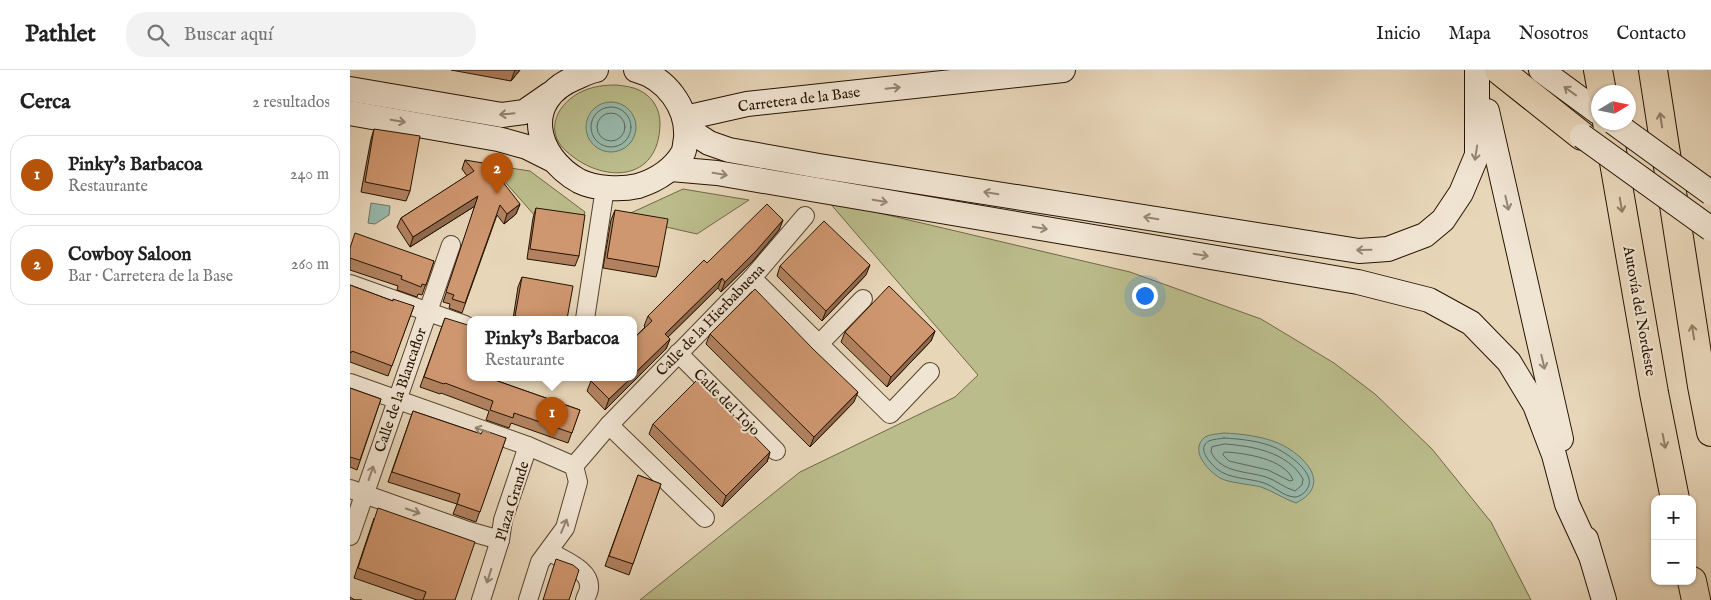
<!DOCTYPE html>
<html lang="es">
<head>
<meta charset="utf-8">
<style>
	:root { --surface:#fff; --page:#f2f2f2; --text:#222; --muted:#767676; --line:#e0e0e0; --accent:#b45309 }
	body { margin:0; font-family:"IM FELL English",serif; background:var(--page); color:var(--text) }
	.controls { position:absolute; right:15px; bottom:15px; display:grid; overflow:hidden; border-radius:10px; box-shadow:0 1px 4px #0004 }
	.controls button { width:45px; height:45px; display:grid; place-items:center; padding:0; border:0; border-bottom:1px solid var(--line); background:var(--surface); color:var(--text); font:25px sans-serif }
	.compass { position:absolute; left:1241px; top:15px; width:45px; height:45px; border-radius:50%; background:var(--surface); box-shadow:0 1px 4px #0004; rotate:80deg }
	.you { position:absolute; left:794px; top:225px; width:18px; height:18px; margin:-12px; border:4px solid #fff; border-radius:50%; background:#1a73e8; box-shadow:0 0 0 8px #1a73e833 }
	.badge { display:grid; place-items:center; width:32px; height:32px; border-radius:50%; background:var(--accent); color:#fff; font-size:16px; font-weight:700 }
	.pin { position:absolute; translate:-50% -41px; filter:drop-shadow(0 1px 2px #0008) }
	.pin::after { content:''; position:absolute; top:26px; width:18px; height:15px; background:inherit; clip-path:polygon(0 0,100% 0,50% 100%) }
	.popup { position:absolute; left:117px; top:246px; width:170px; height:65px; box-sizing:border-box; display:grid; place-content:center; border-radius:10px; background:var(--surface); filter:drop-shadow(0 1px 4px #0005); font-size:16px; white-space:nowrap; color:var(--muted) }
	.popup b { font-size:19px; color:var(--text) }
	.popup::after { content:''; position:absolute; left:50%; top:100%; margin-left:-10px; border:10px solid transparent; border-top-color:var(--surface) }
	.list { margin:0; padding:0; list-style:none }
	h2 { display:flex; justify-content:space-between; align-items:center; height:65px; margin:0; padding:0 20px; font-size:21px }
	h2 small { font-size:16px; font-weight:400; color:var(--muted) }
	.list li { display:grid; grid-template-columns:32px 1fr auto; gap:15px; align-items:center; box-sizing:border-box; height:80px; margin:0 10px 10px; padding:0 10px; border:1px solid var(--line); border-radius:20px }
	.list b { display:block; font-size:19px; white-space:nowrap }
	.list p { margin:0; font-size:16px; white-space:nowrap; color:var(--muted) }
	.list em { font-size:16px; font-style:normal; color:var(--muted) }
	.icon { flex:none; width:28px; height:28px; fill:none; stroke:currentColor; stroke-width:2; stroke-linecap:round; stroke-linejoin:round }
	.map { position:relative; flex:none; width:1361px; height:530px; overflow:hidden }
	header { display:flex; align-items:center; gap:30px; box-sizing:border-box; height:70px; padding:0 25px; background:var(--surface); border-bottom:1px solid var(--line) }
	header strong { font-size:24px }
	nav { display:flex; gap:28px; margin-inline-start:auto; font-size:18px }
	.search { width:350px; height:45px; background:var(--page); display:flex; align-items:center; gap:12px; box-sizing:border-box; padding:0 18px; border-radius:20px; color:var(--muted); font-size:19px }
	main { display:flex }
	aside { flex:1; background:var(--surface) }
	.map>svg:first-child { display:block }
	.green { fill:#bbbc8b; stroke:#706846 }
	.water { fill:#98b9ab; stroke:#6a7767 }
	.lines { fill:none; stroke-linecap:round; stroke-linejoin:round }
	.shore { stroke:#5e6656; stroke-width:1 }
	.street-casing { stroke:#55442e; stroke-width:20 }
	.secondary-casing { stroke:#241300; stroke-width:26 }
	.highway-casing { stroke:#241300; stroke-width:30 }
	.street { stroke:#f0e4d2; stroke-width:18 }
	.secondary { stroke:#f0e4d2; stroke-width:24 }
	.highway { stroke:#e8d6b9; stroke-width:28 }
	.secondary-bridge-casing { stroke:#241300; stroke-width:26; stroke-linecap:butt }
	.secondary-bridge { stroke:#f0e4d2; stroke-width:24 }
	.wall { fill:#b28260; stroke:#241300 }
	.shaded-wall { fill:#916a4e; stroke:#241300 }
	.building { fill:#cf9770; stroke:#241300 }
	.oneway { stroke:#948674 }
	.oneway2 { stroke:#907e66 }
	.labels { text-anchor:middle; stroke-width:4; stroke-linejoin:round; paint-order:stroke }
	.street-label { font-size:15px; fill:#241300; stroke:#f0e4d2 }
</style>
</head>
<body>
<header>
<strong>Pathlet</strong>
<div class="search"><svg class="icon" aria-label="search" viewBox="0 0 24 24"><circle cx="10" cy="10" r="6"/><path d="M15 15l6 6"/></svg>Buscar aquí</div>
<nav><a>Inicio</a><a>Mapa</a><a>Nosotros</a><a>Contacto</a></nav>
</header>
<main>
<aside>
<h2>Cerca<small>2 resultados</small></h2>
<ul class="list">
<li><span class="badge">1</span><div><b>Pinky's Barbacoa</b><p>Restaurante</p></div><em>240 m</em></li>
<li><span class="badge">2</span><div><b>Cowboy Saloon</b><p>Bar · Carretera de la Base</p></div><em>260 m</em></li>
</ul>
</aside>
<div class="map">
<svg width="1361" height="530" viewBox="0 0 1361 530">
	<rect width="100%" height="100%" fill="#e8d6b9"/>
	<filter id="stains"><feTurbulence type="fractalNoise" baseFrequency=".004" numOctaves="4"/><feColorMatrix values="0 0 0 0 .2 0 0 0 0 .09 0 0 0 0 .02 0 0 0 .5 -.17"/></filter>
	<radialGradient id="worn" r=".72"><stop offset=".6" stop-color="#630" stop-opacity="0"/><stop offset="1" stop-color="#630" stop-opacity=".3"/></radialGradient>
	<g class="green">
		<path d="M267,15C274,16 283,17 289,20C303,27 310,39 310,54C309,113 252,114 216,81C193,60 208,32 233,21C244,16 255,15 267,15Z"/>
		<polygon points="140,95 180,101 235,142 232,152 186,147"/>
		<polygon points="333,119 399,130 347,164 272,147"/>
		<polygon points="478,131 780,202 911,249 984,293 1025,324 1082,379 1141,452 1181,530 290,530 450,402 605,327 628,305"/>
	</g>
	<g class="water">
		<circle cx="261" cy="57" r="25"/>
		<polygon points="21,133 40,136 39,145 25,154 18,153"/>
		<path d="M874,363C892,364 911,366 928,373C953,384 984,414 946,433C934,429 923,421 911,417C899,414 879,413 870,408C857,400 839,380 855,367C860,364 869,364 874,363Z"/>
	</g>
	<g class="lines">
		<g class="shore">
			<circle cx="261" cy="57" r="20"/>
			<circle cx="261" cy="57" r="14"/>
			<path d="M874,368C891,369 911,371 926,378C938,384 968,404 957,419C955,423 949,427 945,427C934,427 924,416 914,413C899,408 879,409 867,399C860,393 846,378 859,371C863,369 870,369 874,368Z"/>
			<path d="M875,374C902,376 938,382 953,409L952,415L945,421C934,418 926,410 916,407C896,401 871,403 861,382L862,377Z"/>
			<path d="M875,382C895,383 935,389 943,410L940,411L918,400L879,391L873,385Z"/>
		</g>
		<defs>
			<g id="street">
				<polyline points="402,208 540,344 580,302"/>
				<polyline points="0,214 115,255"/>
				<polyline points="235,249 255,118"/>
				<polyline points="470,273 513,229"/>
				<polyline points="328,283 426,381"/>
				<polyline points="0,313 178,376 224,396 228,412 215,458 190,492 178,530"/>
				<polyline points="259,355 355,448"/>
				<polyline points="224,396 259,355 402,208 455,146"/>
				<polyline points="0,419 118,461 150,470"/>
				<polyline points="0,466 101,175"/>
				<path d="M199,481C212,490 241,499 239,518C239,522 236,526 235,530"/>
				<polyline points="131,530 150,470 153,450 178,376"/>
			</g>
			<g id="secondary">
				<path d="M246,0C239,1 232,5 225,8C172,30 184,86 229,111C245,119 271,120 288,116C307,110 323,100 333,83C335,79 335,73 336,68C338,37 316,8 286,0"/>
				<polyline points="1191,0 1248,42"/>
				<polyline points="0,19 152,45 174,42 200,24"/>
				<polyline points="1137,41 1211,369"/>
				<polyline points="0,43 148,69 177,77 203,90"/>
				<polyline points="335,48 397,34 713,0"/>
				<polyline points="336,58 359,73 379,80 469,96 1009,181 1038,179 1075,165 1093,150 1111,123 1127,85 1127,0"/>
				<polyline points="321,99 367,103 1008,212 1079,230 1121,253 1159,292 1185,335 1204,385 1217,434 1240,484"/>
				<polyline points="1236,469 1254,530"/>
			</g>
			<g id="highway">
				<polyline points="1149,0 1232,66"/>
				<polyline points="1248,0 1252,22"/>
				<polyline points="1303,0 1352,316 1361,362"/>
				<polyline points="1257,52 1304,323 1325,429"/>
				<polyline points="1342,511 1346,530"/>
			</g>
		</defs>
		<use href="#street" class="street-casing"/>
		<use href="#secondary" class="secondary-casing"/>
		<use href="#highway" class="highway-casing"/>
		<use href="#street" class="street"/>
		<use href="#secondary" class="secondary"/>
		<use href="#highway" class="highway"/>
		<defs>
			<g id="secondary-bridge">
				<polyline points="1263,52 1361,123"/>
				<polyline points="1232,66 1361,159"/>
			</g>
		</defs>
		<use href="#secondary-bridge" class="secondary-bridge-casing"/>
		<use href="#secondary-bridge" class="secondary-bridge"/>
	</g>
	<g class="wall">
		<polygon points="101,0 170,0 161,11"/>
		<polygon points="24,59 60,121 56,131 11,122 21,69"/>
		<polygon points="115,90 170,134 166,144 154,154 147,145 112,243 99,238 100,234 93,232 125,136 60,177 47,157 51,148 117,106 112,99"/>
		<polygon points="186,138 229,186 225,196 177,189 183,148"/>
		<polygon points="265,140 309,197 306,207 253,198 261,150"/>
		<polygon points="433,150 429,160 403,191 371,222 368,218 318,267 320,269 316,279 255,340 237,321 241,311 295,257 294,256 298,246 357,193"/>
		<polygon points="0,177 84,191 72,225 68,224 67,227 47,220 48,216 0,200"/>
		<polygon points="430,196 516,205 472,251 427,206"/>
		<polygon points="172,207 217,249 163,249 168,217"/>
		<polygon points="0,215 43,231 64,236 38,306 0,292"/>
		<polygon points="95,248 139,308 230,340 218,373 161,353 159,358 136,350 139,341 91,323 90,324 70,317"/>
		<polygon points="585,261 581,271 537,317 491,272 495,262"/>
		<polygon points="360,264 504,332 460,377 356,274"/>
		<polygon points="0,318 31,329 7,400 0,397"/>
		<polygon points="63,341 131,364 156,368 126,452 103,444 107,434 38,412"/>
		<polygon points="303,354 420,382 417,392 372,437 299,364"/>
		<polygon points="288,405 311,414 279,505 255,496"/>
		<polygon points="24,448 105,530 67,530 4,508"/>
	</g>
	<g class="shaded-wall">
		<polygon points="165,0 170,0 161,11"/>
		<polygon points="128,126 125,136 60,177 63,167"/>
		<polygon points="170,134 166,144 154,154 157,144"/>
		<polygon points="433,150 429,160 403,191 371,222 375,212"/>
		<polygon points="520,195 516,205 472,251 476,241"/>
		<polygon points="372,208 368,218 311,274 315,264"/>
		<polygon points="585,261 581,271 537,317 541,307"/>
		<polygon points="320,269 316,279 255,340 259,329 282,307 283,307 283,305"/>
		<polygon points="508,322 504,332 460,377 464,367"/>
		<polygon points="420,382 417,392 372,437 376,426"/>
	</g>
	<g class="building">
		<polygon points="24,59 70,66 60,121 15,112"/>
		<polygon points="115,90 139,94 170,134 157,144 150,135 115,233 102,229 104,225 96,222 128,126 63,167 51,148 124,101"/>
		<polygon points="417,134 433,150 406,181 375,212 372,208 315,264 320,269 283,305 283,269 302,251 298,246 354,190 357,193"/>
		<polygon points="186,138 235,145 229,186 180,179"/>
		<polygon points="265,140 318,149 309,197 257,188"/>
		<polygon points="474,151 520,195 476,241 430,196"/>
		<polygon points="5,163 84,191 76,215 72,214 71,217 51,209 52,206 0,188 0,178"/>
		<polygon points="172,207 223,216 217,249 181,249 165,246"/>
		<polygon points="0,215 43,231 43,229 64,236 42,296 2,281 1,283 0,283"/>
		<polygon points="539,216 585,261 541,307 495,262"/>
		<polygon points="405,219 463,279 508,322 464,367 360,264"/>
		<polygon points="95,248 121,256 121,307 140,307 139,308 230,340 222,363 164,343 163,348 140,340 143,331 95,313 94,314 74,307"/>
		<polygon points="245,307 282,307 259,329 241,311"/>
		<polygon points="348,309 420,382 376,426 303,354"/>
		<polygon points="0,318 31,329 10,390 0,387"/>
		<polygon points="63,341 131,364 133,360 156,368 130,442 107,434 110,424 42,402"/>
		<polygon points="288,405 311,414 283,494 259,486"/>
		<polygon points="28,438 125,472 105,530 73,530 76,522 8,498"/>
		<polygon points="206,489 223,495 229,500 219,530 193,530"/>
		<polygon points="0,527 5,530 12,530 0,530"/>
	</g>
	<defs><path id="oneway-shaft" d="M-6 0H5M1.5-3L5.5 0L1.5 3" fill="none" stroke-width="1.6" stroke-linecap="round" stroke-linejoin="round" transform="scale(1.25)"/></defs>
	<g class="oneway">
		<use href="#oneway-shaft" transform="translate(543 18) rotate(-6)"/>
		<use href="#oneway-shaft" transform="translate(1220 21) rotate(-144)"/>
		<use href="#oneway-shaft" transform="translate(157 44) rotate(175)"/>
		<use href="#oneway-shaft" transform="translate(48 51) rotate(10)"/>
		<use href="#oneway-shaft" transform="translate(1126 83) rotate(99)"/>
		<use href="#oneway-shaft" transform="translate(370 104) rotate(9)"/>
		<use href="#oneway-shaft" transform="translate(641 123) rotate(-171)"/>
		<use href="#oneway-shaft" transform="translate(530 131) rotate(10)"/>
		<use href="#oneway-shaft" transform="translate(1157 133) rotate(77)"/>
		<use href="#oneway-shaft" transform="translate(801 148) rotate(-171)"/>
		<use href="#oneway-shaft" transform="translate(690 158) rotate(10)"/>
		<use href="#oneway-shaft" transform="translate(1014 180) rotate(179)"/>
		<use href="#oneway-shaft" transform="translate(851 185) rotate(10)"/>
		<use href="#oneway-shaft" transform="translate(1193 292) rotate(77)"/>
		<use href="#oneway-shaft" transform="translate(132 360) rotate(-161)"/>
		<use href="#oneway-shaft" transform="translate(21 403) rotate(-71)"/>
		<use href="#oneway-shaft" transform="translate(63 441) rotate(19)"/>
		<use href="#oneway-shaft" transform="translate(214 456) rotate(-67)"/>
		<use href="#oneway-shaft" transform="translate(139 506) rotate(108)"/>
	</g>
	<g class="oneway2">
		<use href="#oneway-shaft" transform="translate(1311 50) rotate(-99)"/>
		<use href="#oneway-shaft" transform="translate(1271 135) rotate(80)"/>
		<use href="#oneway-shaft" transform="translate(1343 262) rotate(-99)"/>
		<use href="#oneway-shaft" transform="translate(1314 371) rotate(79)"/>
	</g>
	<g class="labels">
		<g class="street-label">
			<text transform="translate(449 29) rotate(-7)" y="5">Carretera de la Base</text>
			<text transform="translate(1290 241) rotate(80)" y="5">Autovía del Nordeste</text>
			<text transform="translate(360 250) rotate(-46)" y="5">Calle de la Hierbabuena</text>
			<text transform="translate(50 320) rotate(-71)" y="5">Calle de la Blancaflor</text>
			<text transform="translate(377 332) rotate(45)" y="5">Calle del Tojo</text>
			<text transform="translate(162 431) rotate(-73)" y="5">Plaza Grande</text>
		</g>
	</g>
	<rect width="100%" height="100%" filter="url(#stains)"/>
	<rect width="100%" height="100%" fill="url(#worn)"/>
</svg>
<div class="controls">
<button>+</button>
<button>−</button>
</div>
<svg class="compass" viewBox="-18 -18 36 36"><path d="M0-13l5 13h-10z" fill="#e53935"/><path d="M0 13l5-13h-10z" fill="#767676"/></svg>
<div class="you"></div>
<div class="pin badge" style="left:202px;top:368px">1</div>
<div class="popup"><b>Pinky's Barbacoa</b>Restaurante</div>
<div class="pin badge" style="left:147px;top:124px">2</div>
</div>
</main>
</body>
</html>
